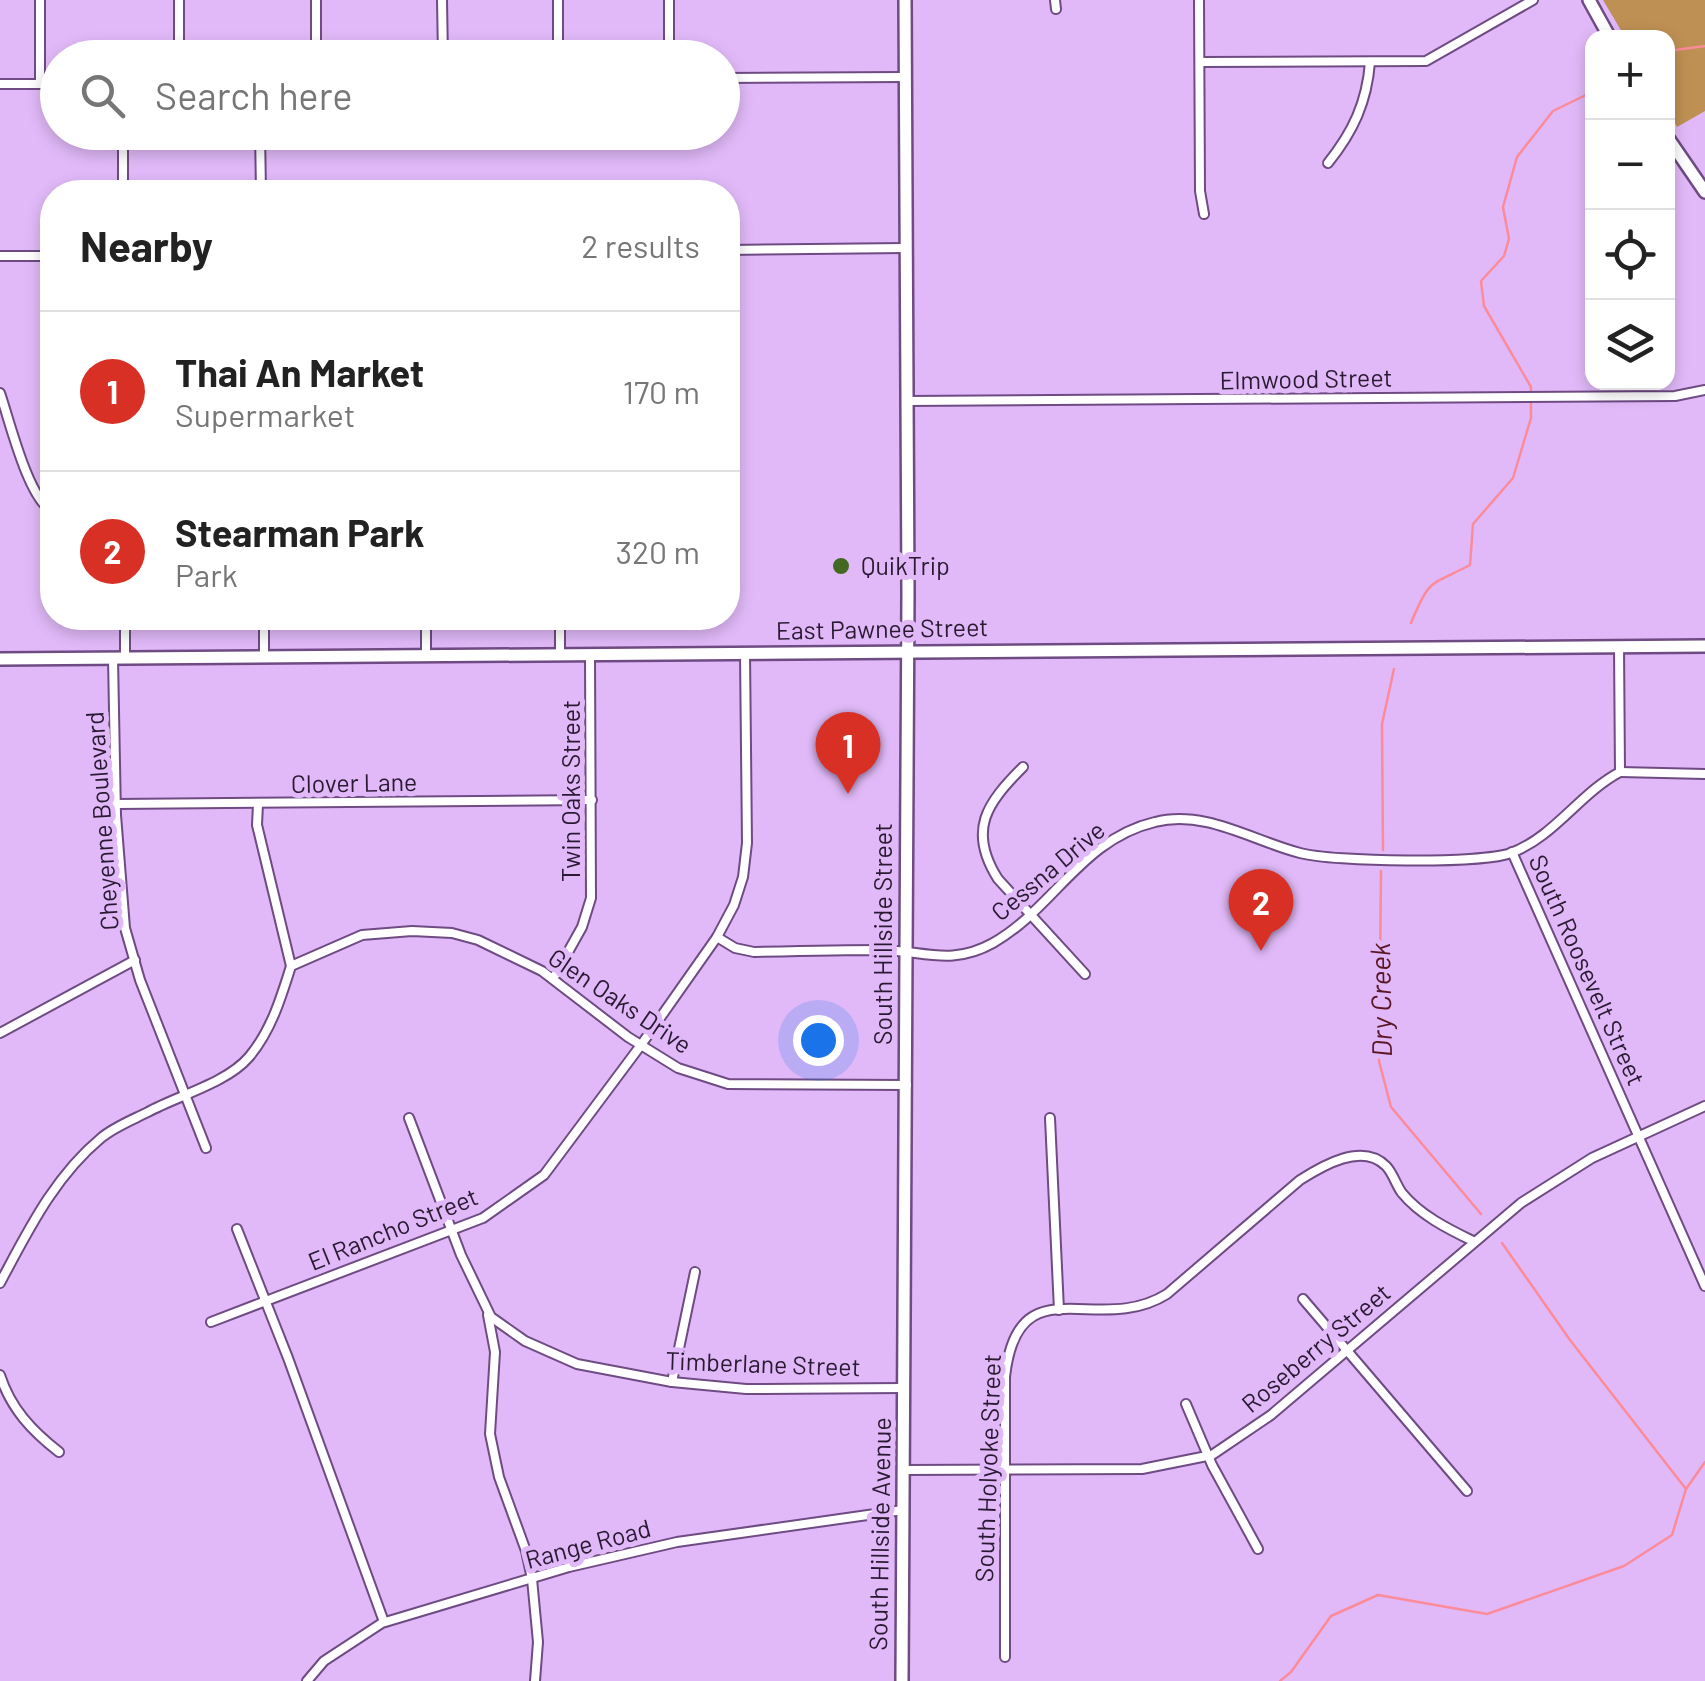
<!DOCTYPE html>
<html lang="en">
<head>
<meta charset="utf-8">
<style>
	:root { --surface:#fff; --page:#f2f2f2; --text:#222; --muted:#767676; --line:#e0e0e0; --accent:#d93025 }
	body { margin:0; font-family:Barlow,sans-serif; background:var(--page); color:var(--text) }
	.controls { position:absolute; right:30px; top:30px; display:grid; overflow:hidden; border-radius:20px; box-shadow:0 5px 15px #0003 }
	.controls button { width:90px; height:90px; display:grid; place-items:center; padding:0; border:0; border-bottom:2px solid var(--line); background:var(--surface); color:var(--text); font:50px sans-serif }
	.you { position:absolute; left:818px; top:1040px; width:35px; height:35px; margin:-25px; border:8px solid #fff; border-radius:50%; background:#1a73e8; box-shadow:0 0 0 15px #1a73e833 }
	.badge { display:grid; place-items:center; width:65px; height:65px; border-radius:50%; background:var(--accent); color:#fff; font-size:32px; font-weight:700 }
	.pin { position:absolute; translate:-50% -82px; filter:drop-shadow(0 2px 5px #0008) }
	.pin::after { content:''; position:absolute; top:52px; width:35px; height:30px; background:inherit; clip-path:polygon(0 0,100% 0,50% 100%) }
	.list { margin:0; padding:0; list-style:none }
	h2 { display:flex; justify-content:space-between; align-items:center; height:130px; margin:0; padding:0 40px; font-size:42px }
	h2 small { font-size:32px; font-weight:400; color:var(--muted) }
	.list li { display:grid; grid-template-columns:65px 1fr auto; gap:30px; align-items:center; box-sizing:border-box; height:160px; padding:0 40px; border-top:2px solid var(--line) }
	.list b { display:block; font-size:38px; white-space:nowrap }
	.list p { margin:0; font-size:32px; white-space:nowrap; color:var(--muted) }
	.list em { font-size:32px; font-style:normal; color:var(--muted) }
	.icon { flex:none; width:55px; height:55px; fill:none; stroke:currentColor; stroke-width:2; stroke-linecap:round; stroke-linejoin:round }
	.map { position:relative; flex:none; width:1705px; height:1681px; overflow:hidden }
	.search { position:absolute; background:var(--surface); box-shadow:0 5px 15px #0003; left:40px; top:40px; width:700px; height:110px; display:flex; align-items:center; gap:25px; box-sizing:border-box; padding:0 35px; border-radius:55px; color:var(--muted); font-size:38px }
	.panel { position:absolute; background:var(--surface); box-shadow:0 5px 15px #0003; left:40px; top:180px; width:700px; height:450px; border-radius:40px }
	.map>svg:first-child { display:block }
	.green { fill:#be9053 }
	.lines { fill:none; stroke-linecap:round; stroke-linejoin:round }
	.stream { stroke:#fb8b99; stroke-width:2.5 }
	.street-casing { stroke:#6e4b82; stroke-width:12 }
	.secondary-casing { stroke:#6e4b82; stroke-width:16 }
	.street { stroke:#fff; stroke-width:8 }
	.secondary { stroke:#fff; stroke-width:11 }
	.poi-dot { fill:#436822; stroke:#e1b9f8; stroke-width:4 }
	.labels { text-anchor:middle; stroke-width:10; stroke-linejoin:round; paint-order:stroke }
	.street-label { font-size:25px; fill:#291a31; stroke:#e1b9f8 }
	.poi-label { font-size:25px; fill:#291a31; stroke:#e1b9f8; text-anchor:start }
	.water-label { font-size:28px; font-style:italic; fill:#5b1624; stroke:#e1b9f8 }
</style>
</head>
<body>
<div class="map">
<svg width="1705" height="1681" viewBox="0 0 1705 1681">
	<rect width="100%" height="100%" fill="#e1b9f8"/>
	<polygon class="green" points="1603,0 1705,0 1705,111 1677,127 1668,111 1668,38 1625,37"/>
	<g class="lines">
		<g class="stream">
			<polyline points="1668,51 1705,46"/>
			<polyline points="1531,393 1531,387 1484,306 1481,281 1504,256 1509,239 1503,207 1517,157 1553,111 1592,92"/>
			<path d="M1411,623C1430,577 1430,586 1470,565L1473,524L1513,478L1531,418V401"/>
			<polyline points="1383,850 1382,724 1394,669"/>
			<polyline points="1381,871 1379,1061 1391,1107 1481,1214"/>
			<polyline points="1502,1243 1570,1340 1686,1489"/>
			<polyline points="1280,1681 1291,1672 1331,1616 1378,1595 1487,1614 1624,1566 1672,1535 1686,1489 1705,1462"/>
		</g>
		<defs>
			<g id="street">
				<polyline points="40,0 40,84"/>
				<polyline points="179,0 179,58"/>
				<polyline points="316,0 316,58"/>
				<polyline points="442,0 443,58"/>
				<polyline points="558,0 558,58"/>
				<polyline points="1055,0 1056,9"/>
				<polyline points="1199,0 1200,191 1204,214"/>
				<polyline points="669,58 669,0"/>
				<polyline points="1200,62 1426,61 1533,0"/>
				<polyline points="722,78 905,77"/>
				<polyline points="0,84 58,84"/>
				<polyline points="123,132 123,192"/>
				<polyline points="260,132 261,192"/>
				<path d="M1328,163C1353,132 1367,102 1370,62"/>
				<polyline points="728,250 906,248"/>
				<polyline points="0,256 52,256"/>
				<path d="M0,393C10,422 28,498 52,511"/>
				<polyline points="907,401 1675,396 1705,390"/>
				<polyline points="125,618 125,658"/>
				<polyline points="264,618 264,656"/>
				<polyline points="426,618 426,655"/>
				<polyline points="560,618 560,654"/>
				<polyline points="1619,646 1620,772"/>
				<polyline points="113,658 116,815 125,928 140,980 206,1148"/>
				<path d="M1023,767C987,803 967,830 998,879L1085,974"/>
				<polyline points="1620,772 1705,774"/>
				<polyline points="116,804 592,800"/>
				<polyline points="258,804 257,825 291,966"/>
				<polyline points="1512,852 1705,1286"/>
				<path d="M717,937L735,948L754,952C797,951 840,950 883,950C924,951 952,966 993,943C1053,909 1082,839 1155,822C1205,809 1253,841 1300,853C1333,862 1481,864 1511,853C1554,837 1580,793 1620,772"/>
				<polyline points="553,979 582,927 591,898 590,654"/>
				<polyline points="0,1033 135,960"/>
				<polyline points="409,1118 461,1255 491,1317 525,1341 577,1364 672,1382 746,1389 904,1388"/>
				<polyline points="1050,1118 1059,1310"/>
				<polyline points="237,1229 288,1358 384,1622"/>
				<path d="M0,1283C28,1231 54,1177 101,1138C114,1127 132,1120 148,1112C177,1096 227,1083 249,1057C271,1031 281,998 291,966L362,935L412,931L452,933L478,940L542,971L628,1037L678,1068L728,1084L907,1085"/>
				<polyline points="1303,1299 1467,1491"/>
				<polyline points="488,1315 495,1352 490,1434 499,1477 526,1551 532,1579 538,1642 535,1681"/>
				<polyline points="211,1322 483,1218 544,1175 641,1045 717,937 734,905 743,877 747,843 745,653"/>
				<path d="M0,1375C11,1409 32,1431 59,1452"/>
				<polyline points="672,1382 695,1272"/>
				<polyline points="1186,1404 1212,1465 1258,1549"/>
				<polyline points="904,1470 1142,1469 1212,1455 1271,1415 1521,1203 1592,1158 1705,1106"/>
				<path d="M1005,1657V1377C1018,1262 1097,1338 1167,1294L1300,1180C1322,1166 1362,1142 1386,1166C1393,1173 1396,1185 1402,1193C1420,1215 1448,1229 1473,1241"/>
				<polyline points="307,1681 324,1661 382,1623 569,1567 677,1542 903,1510"/>
			</g>
			<g id="secondary">
				<polyline points="1589,0 1610,38"/>
				<polyline points="1668,138 1705,192"/>
				<polyline points="0,659 1705,646"/>
				<polyline points="902,1681 908,593 905,0"/>
			</g>
		</defs>
		<use href="#street" class="street-casing"/>
		<use href="#secondary" class="secondary-casing"/>
		<use href="#street" class="street"/>
		<use href="#secondary" class="secondary"/>
	</g>
	<circle class="poi-dot" cx="841" cy="566" r="10"/>
	<g class="labels">
		<g class="street-label">
			<text transform="translate(1306 379) rotate(-1)" y="9">Elmwood Street</text>
			<text transform="translate(882 629) rotate(-1)" y="9">East Pawnee Street</text>
			<text transform="translate(354 783) rotate(-1)" y="9">Clover Lane</text>
			<text transform="translate(571 791) rotate(-90)" y="9">Twin Oaks Street</text>
			<text transform="translate(102 821) rotate(-94)" y="9">Cheyenne Boulevard</text>
			<text transform="translate(1048 871) rotate(-40)" y="9">Cessna Drive</text>
			<text transform="translate(883 934) rotate(-90)" y="9">South Hillside Street</text>
			<text transform="translate(1587 970) rotate(66)" y="9">South Roosevelt Street</text>
			<text transform="translate(620 1001) rotate(34)" y="9">Glen Oaks Drive</text>
			<text transform="translate(393 1229) rotate(-22)" y="9">El Rancho Street</text>
			<text transform="translate(1316 1348) rotate(-40)" y="9">Roseberry Street</text>
			<text transform="translate(763 1364) rotate(2)" y="9">Timberlane Street</text>
			<text transform="translate(988 1468) rotate(-88)" y="9">South Holyoke Street</text>
			<text transform="translate(880 1534) rotate(-89)" y="9">South Hillside Avenue</text>
			<text transform="translate(588 1544) rotate(-15)" y="9">Range Road</text>
		</g>
		<g class="poi-label">
			<text x="861" y="575">QuikTrip</text>
		</g>
		<g class="water-label">
			<text transform="translate(1381 1000) rotate(-91)" y="10">Dry Creek</text>
		</g>
	</g>
</svg>
<div class="controls">
<button>+</button>
<button>−</button>
<button><svg class="icon" aria-label="locate" viewBox="0 0 24 24"><circle cx="12" cy="12" r="6"/><path d="M12 2v4M12 18v4M2 12h4M18 12h4"/></svg></button>
<button><svg class="icon" aria-label="layers" viewBox="0 0 24 24"><path d="M12 4l9 5-9 5-9-5zM3 14l9 5 9-5"/></svg></button>
</div>
<div class="you"></div>
<div class="pin badge" style="left:848px;top:794px">1</div>
<div class="pin badge" style="left:1261px;top:951px">2</div>
<div class="search"><svg class="icon" aria-label="search" viewBox="0 0 24 24"><circle cx="10" cy="10" r="6"/><path d="M15 15l6 6"/></svg>Search here</div>
<section class="panel">
<h2>Nearby<small>2 results</small></h2>
<ul class="list">
<li><span class="badge">1</span><div><b>Thai An Market</b><p>Supermarket</p></div><em>170 m</em></li>
<li><span class="badge">2</span><div><b>Stearman Park</b><p>Park</p></div><em>320 m</em></li>
</ul>
</section>
</div>
</body>
</html>
